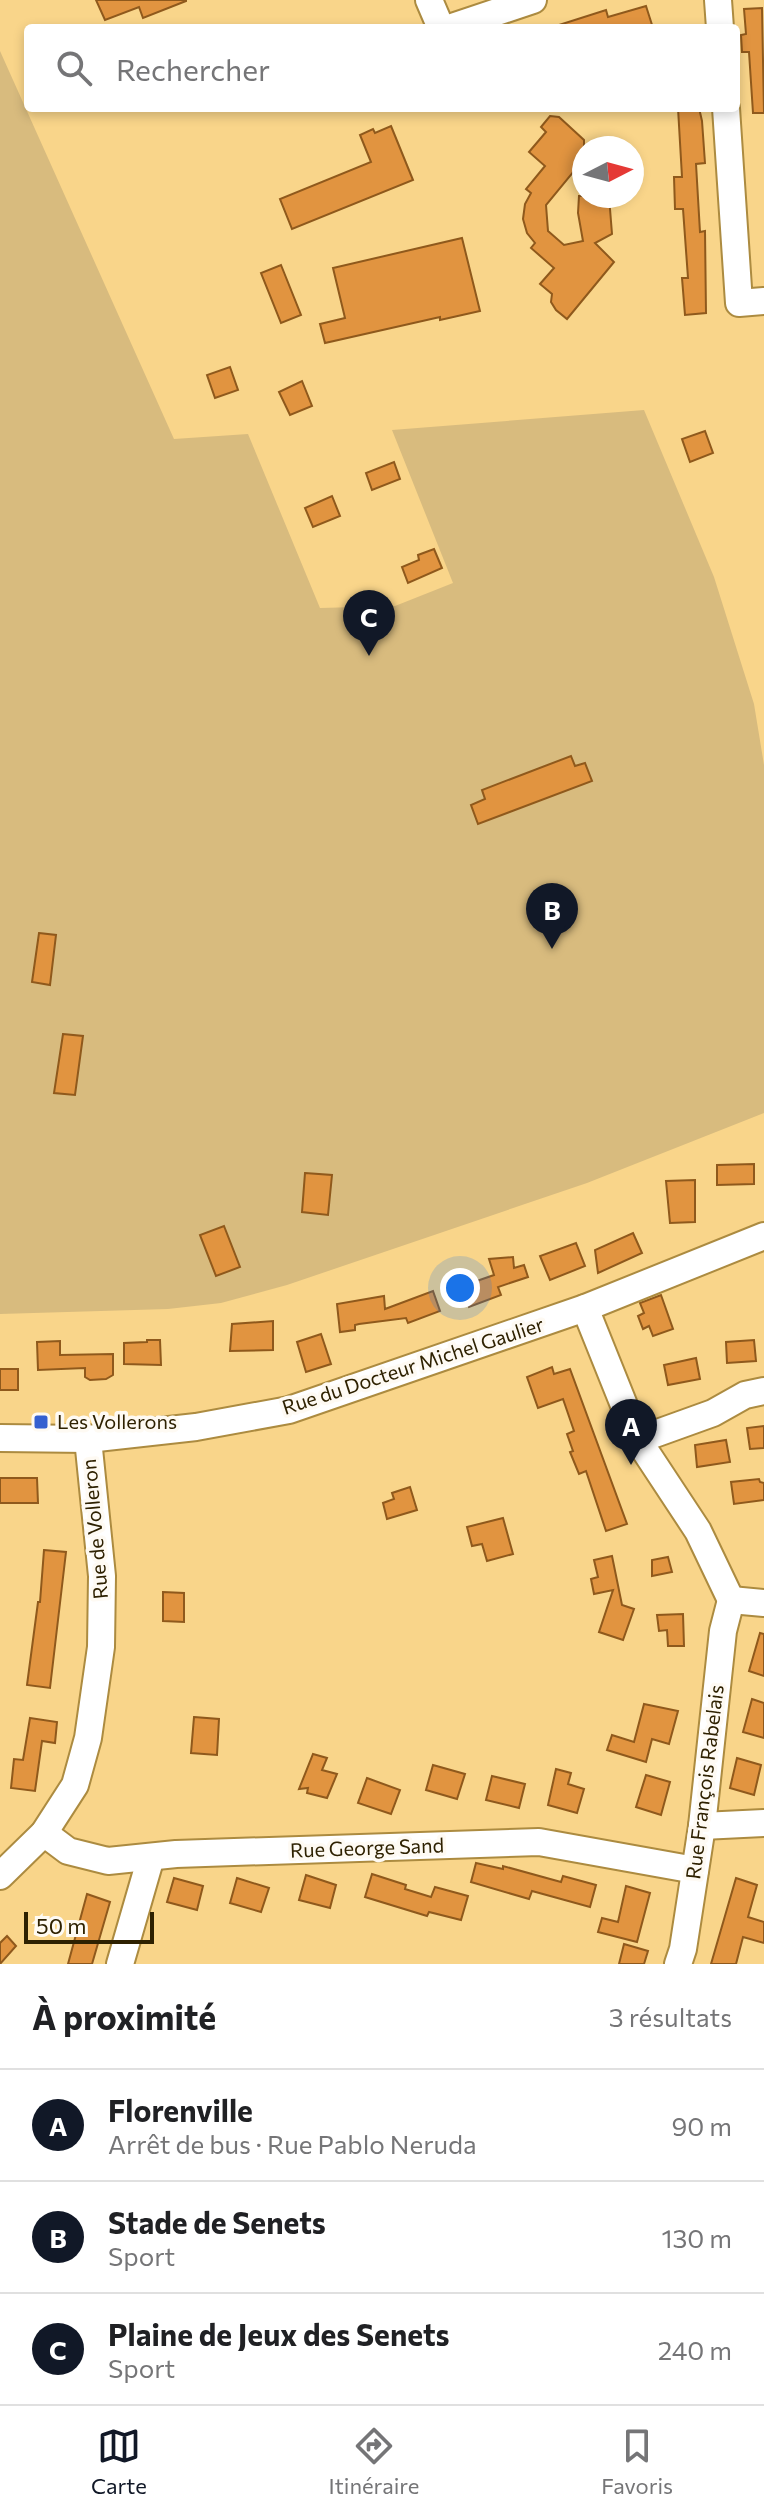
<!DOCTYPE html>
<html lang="fr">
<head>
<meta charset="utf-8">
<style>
	:root { --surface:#fff; --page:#f6f6f6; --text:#202124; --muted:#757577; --line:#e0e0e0; --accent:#111827 }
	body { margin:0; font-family:Commissioner,sans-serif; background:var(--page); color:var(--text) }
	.compass { position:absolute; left:572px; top:136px; width:72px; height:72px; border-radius:50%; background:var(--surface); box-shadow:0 4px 12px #0003; rotate:84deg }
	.scale { position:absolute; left:24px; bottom:20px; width:130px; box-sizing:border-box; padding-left:8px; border:4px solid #2e2101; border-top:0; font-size:22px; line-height:28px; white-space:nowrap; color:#2e2101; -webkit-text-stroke:6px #fefaf3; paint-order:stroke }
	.you { position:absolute; left:460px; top:1288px; width:28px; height:28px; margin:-20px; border:6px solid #fff; border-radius:50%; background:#1a73e8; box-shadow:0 0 0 12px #1a73e833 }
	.badge { display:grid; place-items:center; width:52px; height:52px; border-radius:50%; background:var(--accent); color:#fff; font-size:26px; font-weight:700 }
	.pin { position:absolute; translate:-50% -66px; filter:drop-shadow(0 2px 4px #0008) }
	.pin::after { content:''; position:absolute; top:42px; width:28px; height:24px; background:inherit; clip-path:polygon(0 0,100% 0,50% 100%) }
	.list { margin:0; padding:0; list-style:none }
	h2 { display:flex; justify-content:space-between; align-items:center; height:104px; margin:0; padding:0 32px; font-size:34px }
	h2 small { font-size:26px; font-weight:400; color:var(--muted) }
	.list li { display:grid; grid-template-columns:52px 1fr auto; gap:24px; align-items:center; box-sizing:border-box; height:112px; padding:0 32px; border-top:2px solid var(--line) }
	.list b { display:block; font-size:30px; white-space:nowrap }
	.list p { margin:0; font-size:26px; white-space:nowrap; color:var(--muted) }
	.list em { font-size:26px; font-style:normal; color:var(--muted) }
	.icon { flex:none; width:44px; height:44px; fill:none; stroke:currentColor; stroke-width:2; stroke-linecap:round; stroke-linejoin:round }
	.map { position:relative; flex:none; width:764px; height:1964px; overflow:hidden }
	.search { position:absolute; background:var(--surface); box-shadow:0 4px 12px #0003; left:24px; right:24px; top:24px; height:88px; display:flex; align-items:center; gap:20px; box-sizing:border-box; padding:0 28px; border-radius:8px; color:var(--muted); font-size:30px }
	.sheet { height:440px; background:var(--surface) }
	nav { display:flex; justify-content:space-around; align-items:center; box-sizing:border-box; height:112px; border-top:2px solid var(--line); background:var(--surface); font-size:22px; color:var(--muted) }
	nav a { display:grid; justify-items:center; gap:4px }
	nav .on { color:var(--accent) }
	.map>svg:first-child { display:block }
	.green { fill:#d8bb7e }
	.building { fill:#e19440; stroke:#8f591c; stroke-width:2 }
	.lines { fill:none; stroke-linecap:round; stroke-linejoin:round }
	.minor-casing { stroke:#ac8b40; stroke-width:30 }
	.minor { stroke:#fff; stroke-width:26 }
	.poi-dot { fill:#3560d0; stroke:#fefaf3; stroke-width:3 }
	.labels { text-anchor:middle; stroke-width:7; stroke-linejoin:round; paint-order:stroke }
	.street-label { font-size:20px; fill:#2e2101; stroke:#fefaf3 }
	.poi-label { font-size:20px; fill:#2e2101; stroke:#fefaf3; text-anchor:start }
</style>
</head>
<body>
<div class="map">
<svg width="764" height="1964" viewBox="0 0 764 1964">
	<rect width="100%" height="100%" fill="#f9d58a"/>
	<polygon class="green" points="0,51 174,439 248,434 320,608 395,606 453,583 392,430 644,410 714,577 754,704 764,765 764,1113 587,1183 287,1285 221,1303 168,1309 0,1314"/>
	<g class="building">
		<polygon points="96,0 186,0 186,1 143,18 139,7 105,20"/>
		<polygon points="646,6 653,28 559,28 559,25 606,10 608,17"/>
		<polygon points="762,8 764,113 753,113 749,52 742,52 741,35 746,34 744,9"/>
		<polygon points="678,108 699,108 702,121 705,163 696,164 700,232 705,231 706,313 685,315 682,278 688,278 683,209 675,209 674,177 682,177"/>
		<polygon points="550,116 559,117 584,140 584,159 546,205 548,231 564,245 583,241 578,213 579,196 609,196 610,209 612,234 595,243 614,262 567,319 556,310 551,302 552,294 540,284 554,268 531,248 535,243 527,233 523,219 525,204 531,193 526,189 545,166 529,152 546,132 541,127"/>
		<polygon points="391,126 413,180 292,229 280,199 371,162 360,135 373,129 375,133"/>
		<polygon points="462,238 480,311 440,320 440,317 325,343 320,324 345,318 333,268"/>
		<polygon points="281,265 301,315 281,323 261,273"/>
		<polygon points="230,367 238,390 215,398 207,375"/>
		<polygon points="302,381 312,406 290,415 279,392"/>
		<polygon points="705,431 713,453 690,462 682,439"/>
		<polygon points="394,462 400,479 372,490 366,473"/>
		<polygon points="332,496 340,516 313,527 305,508"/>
		<polygon points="434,549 442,568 408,583 402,567 419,560 418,555"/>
		<polygon points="571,756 575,766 585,763 592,781 478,824 471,805 485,799 482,790"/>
		<polygon points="39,933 56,935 50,985 32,982"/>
		<polygon points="63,1034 83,1036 75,1095 54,1093"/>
		<polygon points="754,1164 754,1184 717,1185 717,1165"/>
		<polygon points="305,1173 332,1175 328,1215 302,1212"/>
		<polygon points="695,1180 695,1222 670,1223 666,1181"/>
		<polygon points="224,1226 240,1267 216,1276 200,1235"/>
		<polygon points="633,1233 642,1253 598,1273 595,1250"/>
		<polygon points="576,1243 585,1266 550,1280 540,1256"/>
		<polygon points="513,1257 514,1268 524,1265 528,1277 498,1287 501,1295 469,1307 462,1286 494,1275 489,1259"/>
		<polygon points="433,1291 440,1311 408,1323 406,1318 359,1324 355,1325 355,1330 340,1332 337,1304 384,1296 385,1309"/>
		<polygon points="661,1295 673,1329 653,1336 649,1326 643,1329 638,1316 644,1313 640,1303"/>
		<polygon points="273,1321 273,1350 230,1351 232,1324"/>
		<polygon points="321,1334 331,1364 306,1372 297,1342"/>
		<polygon points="147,1340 160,1340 161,1365 124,1364 124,1343 147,1342"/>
		<polygon points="754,1340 756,1361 727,1363 726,1342"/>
		<polygon points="60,1341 60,1355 113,1354 113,1375 106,1379 90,1380 85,1377 85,1368 38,1370 37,1342"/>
		<polygon points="696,1358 700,1379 668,1385 664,1365"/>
		<polygon points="552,1367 554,1374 570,1369 627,1524 606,1531 586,1471 579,1474 570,1452 573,1451 567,1434 574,1431 563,1399 538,1408 527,1377"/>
		<rect x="0" y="1369" width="18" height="21"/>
		<polygon points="764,1426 764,1448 750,1449 747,1428"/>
		<polygon points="726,1440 730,1462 697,1467 695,1445"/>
		<polygon points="0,1478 37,1478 38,1503 0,1503"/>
		<polygon points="759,1479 760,1482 764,1483 764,1500 734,1504 731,1482"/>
		<polygon points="410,1487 417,1510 387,1519 383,1503 394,1499 392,1493"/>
		<polygon points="503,1518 513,1554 487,1561 482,1544 472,1546 467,1527"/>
		<polygon points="44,1550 66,1552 50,1688 27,1685 38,1602 40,1602"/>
		<polygon points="612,1556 622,1605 634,1609 623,1640 599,1632 613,1590 594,1594 591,1579 598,1577 594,1560"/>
		<polygon points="668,1557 672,1572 652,1576 652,1560"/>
		<polygon points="163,1592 184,1593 184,1622 163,1621"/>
		<polygon points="683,1614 684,1646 668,1646 667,1630 659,1631 657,1615"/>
		<polygon points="760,1633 764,1634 764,1676 749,1671"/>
		<polygon points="752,1699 764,1703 764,1738 743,1732"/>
		<polygon points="644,1704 678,1711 669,1744 652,1739 646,1762 607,1750 612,1735 634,1742"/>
		<polygon points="194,1717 219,1719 217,1755 191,1753"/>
		<polygon points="30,1718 57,1722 55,1743 42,1741 35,1791 11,1788 14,1759 23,1760"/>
		<polygon points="313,1754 327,1758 322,1770 337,1774 327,1798 307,1793 308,1788 299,1789"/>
		<polygon points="737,1758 761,1765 754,1795 730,1788"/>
		<polygon points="433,1765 465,1774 457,1799 426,1790"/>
		<polygon points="556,1769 571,1773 568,1784 584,1789 577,1813 548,1805"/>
		<polygon points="646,1775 670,1782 661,1815 636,1807"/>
		<polygon points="492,1776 525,1784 519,1808 486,1800"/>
		<polygon points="367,1778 400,1790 391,1814 358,1803"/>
		<polygon points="476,1863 503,1869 503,1866 561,1882 563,1876 596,1885 590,1907 532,1891 529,1899 471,1882"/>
		<polygon points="372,1874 406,1885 405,1889 431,1897 435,1887 468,1896 461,1920 429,1912 427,1916 365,1897"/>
		<polygon points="306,1875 336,1885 330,1908 299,1900"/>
		<polygon points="174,1878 203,1886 197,1910 167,1902"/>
		<polygon points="237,1878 269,1888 261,1912 230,1903"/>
		<polygon points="736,1878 757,1885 748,1917 764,1922 764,1943 743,1937 736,1964 711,1964"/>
		<polygon points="626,1886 650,1893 637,1942 598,1932 602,1918 618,1922"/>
		<polygon points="87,1894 110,1902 92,1964 68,1964"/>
		<polygon points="7,1936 16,1946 0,1964 0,1943"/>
		<polygon points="624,1944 648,1951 644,1964 619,1964"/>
	</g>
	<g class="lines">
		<defs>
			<g id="minor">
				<polyline points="429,0 441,28"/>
				<polyline points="718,0 720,28"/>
				<polyline points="449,28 533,0"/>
				<polyline points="726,108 739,303 764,301"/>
				<polyline points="585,1308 638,1440 698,1531 731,1600"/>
				<polyline points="0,1438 88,1439 196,1427 289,1410 585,1308 764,1236"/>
				<polyline points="638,1440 713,1413 745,1395 764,1391"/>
				<polyline points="731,1600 764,1603"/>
				<polyline points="702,1826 764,1823"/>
				<polyline points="44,1833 68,1851 108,1861 176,1854 539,1842 695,1870"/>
				<polyline points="0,1876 44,1833 75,1785 88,1738 101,1647 102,1576 88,1439"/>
				<polyline points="120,1964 151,1857"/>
				<polyline points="678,1964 683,1949 702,1826 723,1631 731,1600"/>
			</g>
		</defs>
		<use href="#minor" class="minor-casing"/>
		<use href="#minor" class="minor"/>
	</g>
	<rect class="poi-dot" x="33" y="1414" width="16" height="16" rx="4"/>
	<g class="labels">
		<g class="street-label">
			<text transform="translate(413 1366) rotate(-18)" y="7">Rue du Docteur Michel Gaulier</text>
			<text transform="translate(95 1529) rotate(-95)" y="7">Rue de Volleron</text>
			<text transform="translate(705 1782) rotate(-83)" y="7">Rue François Rabelais</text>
			<text transform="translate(367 1848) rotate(-2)" y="7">Rue George Sand</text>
		</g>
		<g class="poi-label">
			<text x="57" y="1429">Les Vollerons</text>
		</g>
	</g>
</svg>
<svg class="compass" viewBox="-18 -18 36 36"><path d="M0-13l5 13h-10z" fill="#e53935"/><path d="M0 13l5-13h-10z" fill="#757577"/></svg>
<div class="scale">50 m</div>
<div class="you"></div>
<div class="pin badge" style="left:631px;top:1465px">A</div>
<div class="pin badge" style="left:552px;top:949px">B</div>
<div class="pin badge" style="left:369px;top:656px">C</div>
<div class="search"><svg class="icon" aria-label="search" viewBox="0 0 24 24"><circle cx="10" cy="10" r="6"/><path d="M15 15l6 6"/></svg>Rechercher</div>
</div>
<section class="sheet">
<h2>À proximité<small>3 résultats</small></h2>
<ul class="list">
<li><span class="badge">A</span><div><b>Florenville</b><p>Arrêt de bus · Rue Pablo Neruda</p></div><em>90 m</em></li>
<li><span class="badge">B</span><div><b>Stade de Senets</b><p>Sport</p></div><em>130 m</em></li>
<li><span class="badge">C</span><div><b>Plaine de Jeux des Senets</b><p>Sport</p></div><em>240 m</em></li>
</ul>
</section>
<nav>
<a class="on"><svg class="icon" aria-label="map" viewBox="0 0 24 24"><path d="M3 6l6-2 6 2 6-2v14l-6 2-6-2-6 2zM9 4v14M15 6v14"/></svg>Carte</a>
<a><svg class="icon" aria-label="directions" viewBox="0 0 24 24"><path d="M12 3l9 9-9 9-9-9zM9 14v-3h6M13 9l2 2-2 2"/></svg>Itinéraire</a>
<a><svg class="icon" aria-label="saved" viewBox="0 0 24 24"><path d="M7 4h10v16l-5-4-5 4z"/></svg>Favoris</a>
</nav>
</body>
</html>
